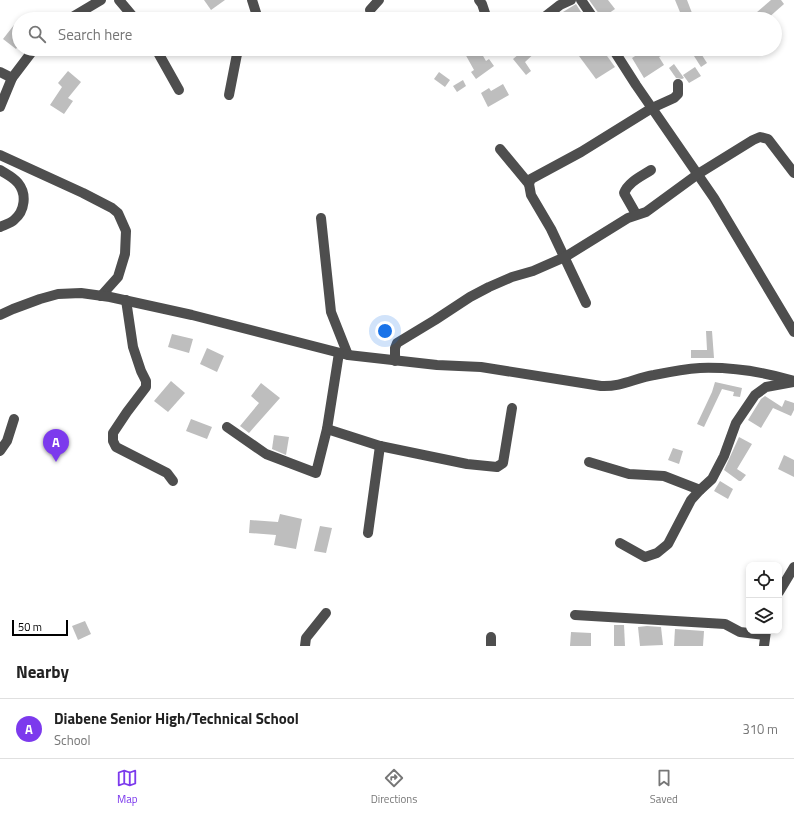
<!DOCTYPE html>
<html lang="en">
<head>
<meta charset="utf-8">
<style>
	:root { --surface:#fff; --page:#f6f6f6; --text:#222; --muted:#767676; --line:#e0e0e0; --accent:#7c3aed }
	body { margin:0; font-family:"Titillium Web",sans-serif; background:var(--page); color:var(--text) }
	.controls { position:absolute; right:12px; bottom:12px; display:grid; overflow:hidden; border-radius:8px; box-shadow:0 2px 6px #0003 }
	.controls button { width:36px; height:36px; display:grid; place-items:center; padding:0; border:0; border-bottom:1px solid var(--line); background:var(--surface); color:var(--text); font:20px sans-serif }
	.scale { position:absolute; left:12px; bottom:10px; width:56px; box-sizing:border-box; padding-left:4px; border:2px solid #000; border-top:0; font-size:11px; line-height:14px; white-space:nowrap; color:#000; -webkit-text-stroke:3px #fff; paint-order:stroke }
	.you { position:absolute; left:385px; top:331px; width:14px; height:14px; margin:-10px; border:3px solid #fff; border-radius:50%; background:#1a73e8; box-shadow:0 0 0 6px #1a73e833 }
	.badge { display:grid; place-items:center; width:26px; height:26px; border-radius:50%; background:var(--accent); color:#fff; font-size:13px; font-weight:700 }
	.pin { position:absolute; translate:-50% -33px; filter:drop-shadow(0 1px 2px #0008) }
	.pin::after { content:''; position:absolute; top:21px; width:14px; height:12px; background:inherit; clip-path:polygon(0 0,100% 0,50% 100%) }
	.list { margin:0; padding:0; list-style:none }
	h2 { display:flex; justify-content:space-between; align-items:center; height:52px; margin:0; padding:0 16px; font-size:17px }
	h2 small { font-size:13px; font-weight:400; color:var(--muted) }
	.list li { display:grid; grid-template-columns:26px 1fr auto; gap:12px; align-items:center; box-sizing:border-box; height:60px; padding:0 16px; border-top:1px solid var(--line) }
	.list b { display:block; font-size:15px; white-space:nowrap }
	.list p { margin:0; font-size:13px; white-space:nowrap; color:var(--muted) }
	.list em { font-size:13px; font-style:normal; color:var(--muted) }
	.icon { flex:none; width:22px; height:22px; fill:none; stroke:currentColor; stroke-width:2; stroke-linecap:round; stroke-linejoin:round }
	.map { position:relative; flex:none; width:794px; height:646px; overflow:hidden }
	.search { position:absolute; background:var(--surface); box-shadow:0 2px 6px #0003; left:12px; right:12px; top:12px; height:44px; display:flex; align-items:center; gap:10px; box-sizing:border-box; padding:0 14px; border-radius:22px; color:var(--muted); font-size:15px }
	.sheet { height:112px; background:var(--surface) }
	nav { display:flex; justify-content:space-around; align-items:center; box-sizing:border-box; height:56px; border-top:1px solid var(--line); background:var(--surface); font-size:11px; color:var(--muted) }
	nav a { display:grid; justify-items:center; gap:2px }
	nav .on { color:var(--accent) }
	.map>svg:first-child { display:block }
	.building { fill:#bebebe }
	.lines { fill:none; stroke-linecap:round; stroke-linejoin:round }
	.minor { stroke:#4e4e4e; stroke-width:10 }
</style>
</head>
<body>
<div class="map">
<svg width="794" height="646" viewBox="0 0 794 646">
	<rect width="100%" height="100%" fill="#fff"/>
	<g class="building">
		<polygon points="204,0 225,0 211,10"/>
		<polygon points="589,0 608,0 615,9 602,18"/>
		<polygon points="675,0 687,0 692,13 682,17"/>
		<polygon points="771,0 781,0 784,4 767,19 749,19"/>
		<polygon points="576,4 581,12 570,19 560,19 558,15"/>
		<polygon points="14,25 19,29 19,45 16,49 3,39"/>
		<polygon points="470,49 479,49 486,61 489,59 494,66 476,79 471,72 474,70 464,52"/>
		<polygon points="525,49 539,49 525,62 531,71 526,75 513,59"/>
		<polygon points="589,49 602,49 615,67 596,79 579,56"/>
		<polygon points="646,49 656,49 661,56 659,57 664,65 644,78 632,58"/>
		<polygon points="700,52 707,63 701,67 694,56"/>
		<polygon points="674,64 684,78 682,79 676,78 669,68"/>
		<polygon points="695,67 701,76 689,83 683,75"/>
		<polygon points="68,71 81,82 68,98 73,101 64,114 50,105 62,87 58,83"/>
		<polygon points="439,72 450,80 445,87 434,79"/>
		<polygon points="463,80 466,86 457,92 453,86"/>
		<polygon points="503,84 509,95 488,107 481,93 489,88 491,91"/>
		<polygon points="706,331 712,331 714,358 691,358 691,350 707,350"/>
		<polygon points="172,334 193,339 189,353 168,347"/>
		<polygon points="207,348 224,356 217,372 200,364"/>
		<polygon points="171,381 185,393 168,412 154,401"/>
		<polygon points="715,382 742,388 740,397 733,396 734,392 722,389 704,427 697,424 712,392"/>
		<polygon points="261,383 280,398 249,433 240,426 259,403 251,396"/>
		<polygon points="765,396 782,407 785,400 794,403 794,410 791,416 773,408 761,428 748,420 761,399"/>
		<polygon points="191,419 212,427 207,439 186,431"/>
		<polygon points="274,435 289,437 286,455 272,449"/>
		<polygon points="739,437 752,444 737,469 746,475 741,481 739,481 724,470"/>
		<polygon points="673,448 683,451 679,464 668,460"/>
		<polygon points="784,455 794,460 794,477 778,469"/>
		<polygon points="720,481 733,489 728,499 714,491"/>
		<polygon points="280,514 302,519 296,549 274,545 276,535 249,533 250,520 278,522"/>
		<polygon points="320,526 332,528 326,553 314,551"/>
		<polygon points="85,621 91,634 78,640 72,626"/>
		<polygon points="614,625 624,625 625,646 614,646"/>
		<polygon points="647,626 661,627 663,645 640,646 638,627"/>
		<polygon points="675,629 704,631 703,646 674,646"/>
		<polygon points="571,632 591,633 591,646 570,646"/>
	</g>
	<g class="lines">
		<g class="minor">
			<polyline points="119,0 135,19"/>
			<polyline points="252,0 258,19"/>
			<polyline points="479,0 482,4 487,19"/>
			<polyline points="581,0 594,19"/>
			<polyline points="370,10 379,0"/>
			<polyline points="69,19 101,0"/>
			<polyline points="542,19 560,5 571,0"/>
			<polyline points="156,49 179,90"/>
			<polyline points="507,49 508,49"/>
			<polyline points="613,49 636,85 714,198 794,332"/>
			<polyline points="0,72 12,78"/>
			<polyline points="229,95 237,54 242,49"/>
			<polyline points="0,107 12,78 34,49"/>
			<polyline points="500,149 529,184"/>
			<polyline points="0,155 83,193 112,208 118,213 126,231 125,254 118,277 101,296"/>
			<path d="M0,170C6,174 13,177 18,183C27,194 25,211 14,220C11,223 4,225 0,227"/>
			<path d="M636,214L624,193C628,182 642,176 651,170"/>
			<polyline points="321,218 331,312 348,355"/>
			<polyline points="126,300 133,347 141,371 146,381 146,387 127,412 113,433 113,441 116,447 167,473 173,481"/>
			<polyline points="586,303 551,229 531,195 529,184 531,179 581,152 652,108 674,98 678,94 678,84"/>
			<path d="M0,315L13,309L40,299L58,294L81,293L110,297L192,315L348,355L437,365L481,367L601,386C622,387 635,378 654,375C669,372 685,369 700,368C732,367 764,372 794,381"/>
			<polyline points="395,361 395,348 397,343 435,320 470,297 489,287 512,277 533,271 565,257 628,218 646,212 698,174 753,140 760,137 768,139 794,173"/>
			<polyline points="227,427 266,454 316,473 327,429 339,353"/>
			<polyline points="327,429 380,446 467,464 497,467 503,463 512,408"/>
			<polyline points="0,451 7,441 14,419"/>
			<polyline points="589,462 629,474 664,476 700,490"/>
			<polyline points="368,533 380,446"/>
			<polyline points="620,543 645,557 657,553 668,544 691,500 700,490 712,479 724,456 736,423 755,395 766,387 794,382"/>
			<polyline points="779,592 794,567"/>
			<polyline points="575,615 725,624 740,632 765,635"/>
			<polyline points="305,646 306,638 326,613"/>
			<polyline points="491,646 491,637"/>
			<polyline points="764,646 766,631"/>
		</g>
	</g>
</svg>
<div class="controls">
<button><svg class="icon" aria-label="locate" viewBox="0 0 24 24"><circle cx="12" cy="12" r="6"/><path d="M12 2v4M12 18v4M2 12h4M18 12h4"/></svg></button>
<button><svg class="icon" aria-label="layers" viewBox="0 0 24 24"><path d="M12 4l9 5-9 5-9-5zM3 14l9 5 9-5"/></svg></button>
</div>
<div class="scale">50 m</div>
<div class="you"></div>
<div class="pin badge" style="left:56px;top:462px">A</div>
<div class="search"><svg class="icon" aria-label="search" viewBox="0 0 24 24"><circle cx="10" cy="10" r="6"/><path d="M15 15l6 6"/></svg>Search here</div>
</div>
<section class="sheet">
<h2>Nearby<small></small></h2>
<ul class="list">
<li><span class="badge">A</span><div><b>Diabene Senior High/Technical School</b><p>School</p></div><em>310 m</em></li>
</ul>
</section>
<nav>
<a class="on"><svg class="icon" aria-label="map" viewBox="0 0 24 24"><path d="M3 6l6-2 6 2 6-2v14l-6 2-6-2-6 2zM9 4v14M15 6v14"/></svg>Map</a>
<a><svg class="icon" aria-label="directions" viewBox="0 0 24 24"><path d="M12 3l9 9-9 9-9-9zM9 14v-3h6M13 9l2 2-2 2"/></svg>Directions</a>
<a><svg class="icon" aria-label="saved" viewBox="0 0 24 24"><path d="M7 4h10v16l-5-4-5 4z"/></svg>Saved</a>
</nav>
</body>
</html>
